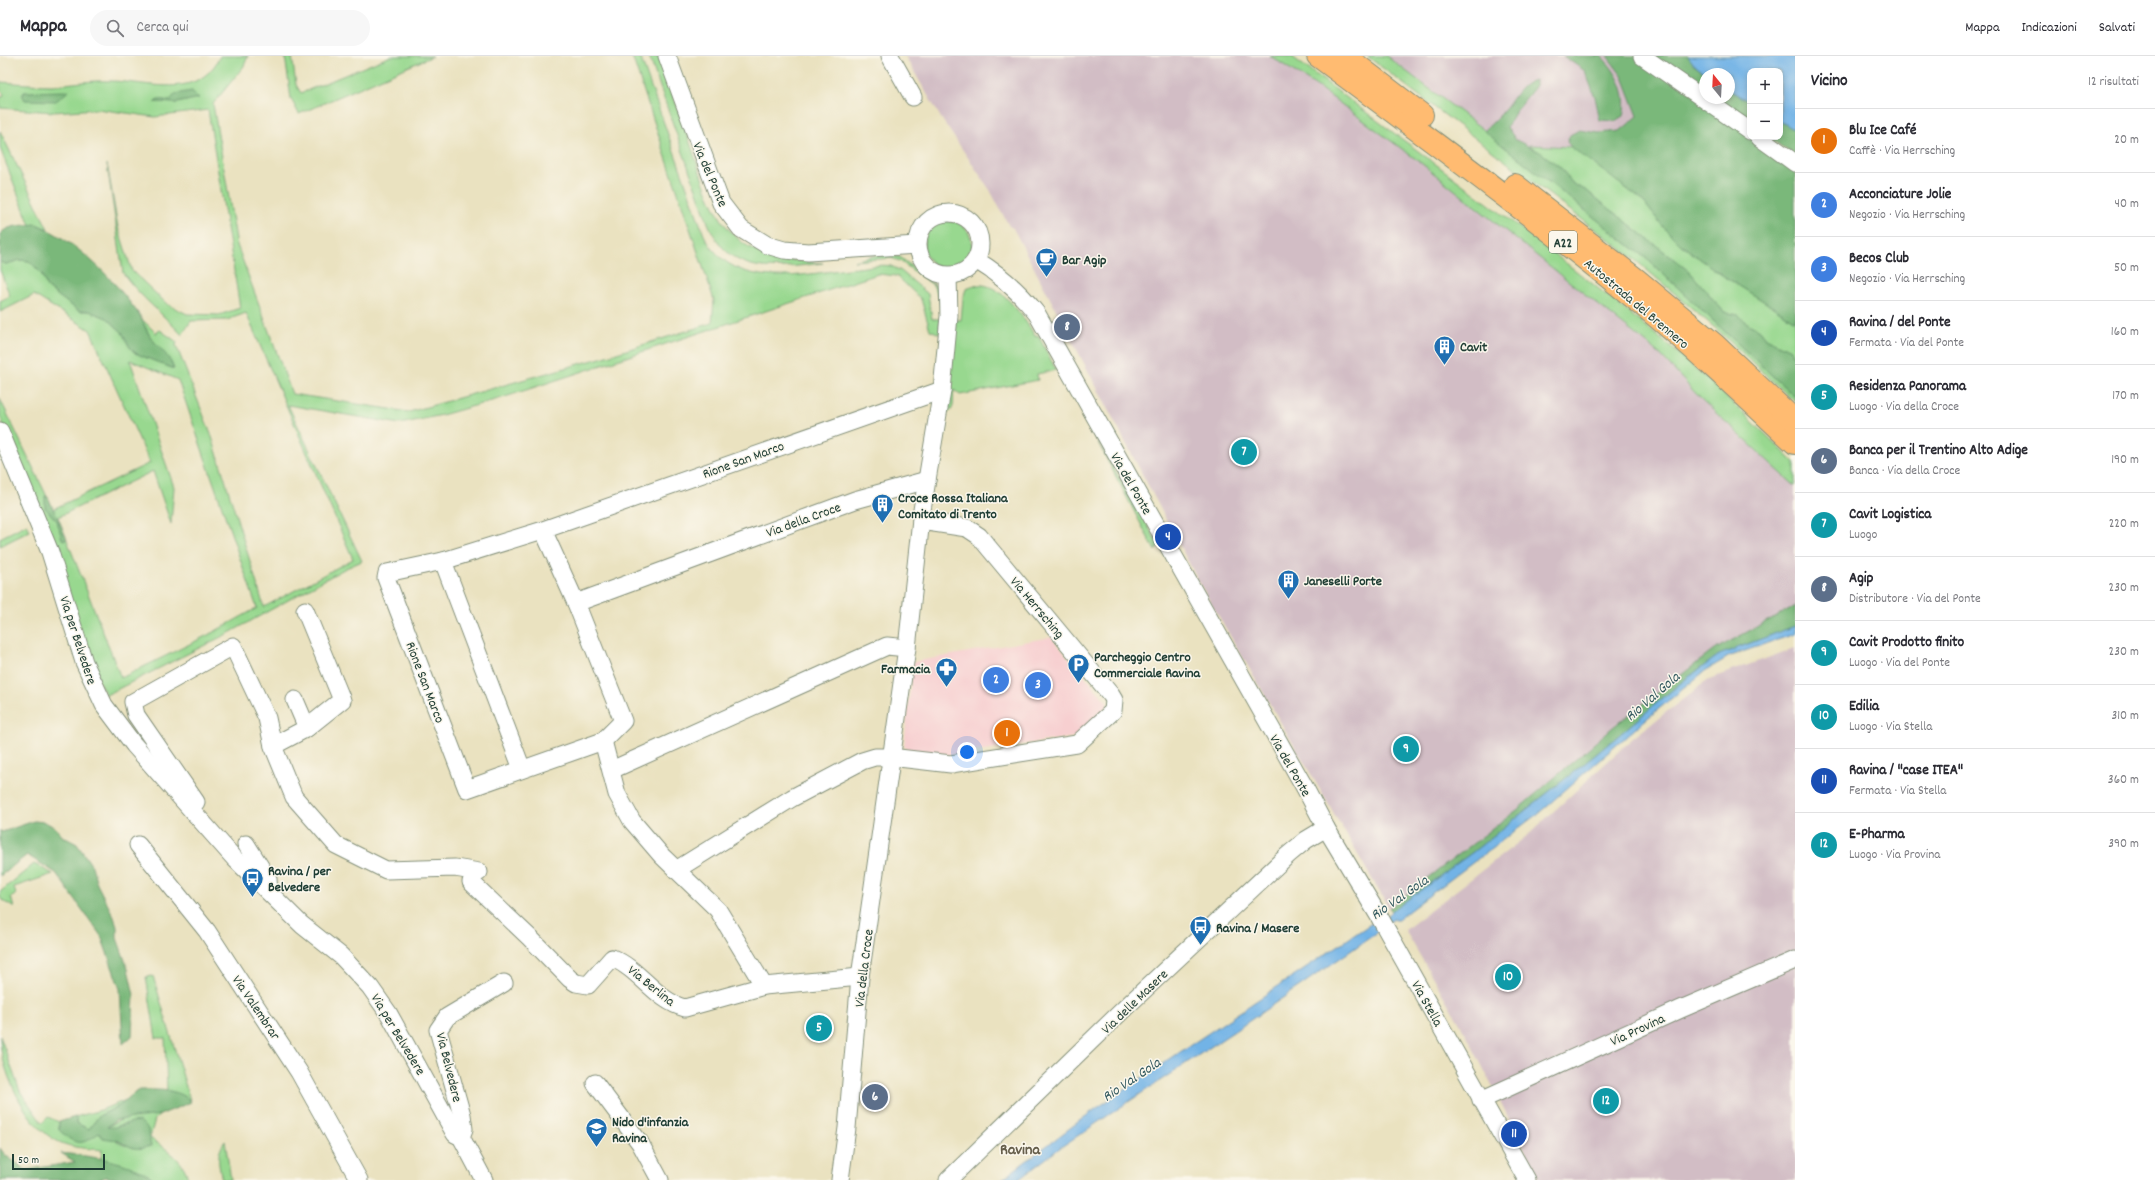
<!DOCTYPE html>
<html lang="it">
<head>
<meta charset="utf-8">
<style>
	:root { --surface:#fff; --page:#f7f7f7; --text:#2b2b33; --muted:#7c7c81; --line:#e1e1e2; --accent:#1f6fb2 }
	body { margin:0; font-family:Dekko,sans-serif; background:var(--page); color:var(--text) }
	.controls { position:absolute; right:12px; top:12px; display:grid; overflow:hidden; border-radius:8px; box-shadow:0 2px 6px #0003 }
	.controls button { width:36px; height:36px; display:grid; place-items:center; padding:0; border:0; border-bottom:1px solid var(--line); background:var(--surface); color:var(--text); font:20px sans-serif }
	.compass { position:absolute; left:1699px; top:12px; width:36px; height:36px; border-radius:50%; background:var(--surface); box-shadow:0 2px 6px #0003; rotate:342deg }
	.scale { position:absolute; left:12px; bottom:10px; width:93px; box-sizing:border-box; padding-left:4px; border:2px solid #1f3d34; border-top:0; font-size:11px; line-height:14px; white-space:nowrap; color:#1f3d34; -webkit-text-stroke:3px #fbf7ec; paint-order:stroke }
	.you { position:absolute; left:967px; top:696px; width:14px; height:14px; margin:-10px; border:3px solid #fff; border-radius:50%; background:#1a73e8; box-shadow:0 0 0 6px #1a73e833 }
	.badge { display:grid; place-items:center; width:26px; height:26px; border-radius:50%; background:var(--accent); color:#fff; font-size:13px; font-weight:700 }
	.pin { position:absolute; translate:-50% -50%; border:2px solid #fff; box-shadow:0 1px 4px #0006 }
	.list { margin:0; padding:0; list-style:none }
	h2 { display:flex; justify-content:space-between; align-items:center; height:52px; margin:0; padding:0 16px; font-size:17px }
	h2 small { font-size:13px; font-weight:400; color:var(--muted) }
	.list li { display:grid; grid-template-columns:26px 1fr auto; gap:12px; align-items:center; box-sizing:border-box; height:64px; padding:0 16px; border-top:1px solid var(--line) }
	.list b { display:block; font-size:15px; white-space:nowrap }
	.list p { margin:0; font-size:13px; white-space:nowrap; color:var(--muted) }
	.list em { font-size:13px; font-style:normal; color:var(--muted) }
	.icon { flex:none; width:22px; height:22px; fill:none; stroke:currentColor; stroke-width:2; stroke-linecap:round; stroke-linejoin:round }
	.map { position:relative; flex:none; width:1795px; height:1124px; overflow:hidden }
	header { display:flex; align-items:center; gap:24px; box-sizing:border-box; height:56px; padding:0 20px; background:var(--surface); border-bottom:1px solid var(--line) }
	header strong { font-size:19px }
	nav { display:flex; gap:22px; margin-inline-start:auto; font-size:14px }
	.search { width:280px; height:36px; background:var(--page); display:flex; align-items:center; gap:10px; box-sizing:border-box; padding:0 14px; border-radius:22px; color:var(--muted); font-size:15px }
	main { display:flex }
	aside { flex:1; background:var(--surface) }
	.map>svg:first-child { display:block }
	.built { fill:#f7cfd0 }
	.industrial { fill:#d2bdc5 }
	.green { fill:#98d88f; stroke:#5c8a62; fill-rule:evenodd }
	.forest { fill:#7ab87a; stroke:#4c7a57 }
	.water { fill:#72b3e6; stroke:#48788d }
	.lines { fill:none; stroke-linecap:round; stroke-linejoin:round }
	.minor-casing { stroke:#84907a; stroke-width:19 }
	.highway-casing { stroke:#84907a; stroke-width:24 }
	.minor { stroke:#fff; stroke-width:17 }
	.highway { stroke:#ffbb71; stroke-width:22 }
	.labels { text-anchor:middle; stroke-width:3; stroke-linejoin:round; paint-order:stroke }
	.shield { fill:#fbf7ec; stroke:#61756b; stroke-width:1 }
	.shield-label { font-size:13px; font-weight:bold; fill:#1f3d34 }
	.street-label { font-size:14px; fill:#1f3d34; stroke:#fbf7ec }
	.poi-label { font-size:14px; font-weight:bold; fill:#1f3d34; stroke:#fbf7ec; text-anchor:start }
	.water-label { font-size:15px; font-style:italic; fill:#345a60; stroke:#fbf7ec }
	.quarter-label { font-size:16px; font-weight:bold; fill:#665f4c; stroke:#fbf7ec }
</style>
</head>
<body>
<header>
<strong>Mappa</strong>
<div class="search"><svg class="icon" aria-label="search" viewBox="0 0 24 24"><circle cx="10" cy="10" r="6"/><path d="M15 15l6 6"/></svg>Cerca qui</div>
<nav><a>Mappa</a><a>Indicazioni</a><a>Salvati</a></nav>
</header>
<main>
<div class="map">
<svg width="1795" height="1124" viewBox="0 0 1795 1124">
	<rect width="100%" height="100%" fill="#fbf7ec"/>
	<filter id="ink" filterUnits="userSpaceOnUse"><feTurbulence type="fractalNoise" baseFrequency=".025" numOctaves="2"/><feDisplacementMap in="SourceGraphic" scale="8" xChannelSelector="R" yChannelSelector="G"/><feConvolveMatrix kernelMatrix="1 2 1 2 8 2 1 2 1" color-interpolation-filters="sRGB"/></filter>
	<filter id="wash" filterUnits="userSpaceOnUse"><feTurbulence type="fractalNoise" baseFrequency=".012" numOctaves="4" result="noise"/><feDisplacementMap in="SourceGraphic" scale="16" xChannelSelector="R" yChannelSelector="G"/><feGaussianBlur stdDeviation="0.9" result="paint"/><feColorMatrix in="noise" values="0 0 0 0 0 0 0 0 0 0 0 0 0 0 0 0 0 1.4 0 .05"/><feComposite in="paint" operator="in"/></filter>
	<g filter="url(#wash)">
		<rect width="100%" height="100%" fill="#eae2c0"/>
		<polygon class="built" points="1051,581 1107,646 1107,651 1075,681 950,699 907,693 904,690 913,606"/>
		<g class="industrial">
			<polygon points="905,0 1270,0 1318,31 1421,107 1656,295 1701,343 1795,430 1795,550 1714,594 1613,671 1517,754 1389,852 1200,528 1013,172 1009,170 990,134 941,62"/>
			<polygon points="1386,0 1639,0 1795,109 1795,341 1648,204 1492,80"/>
			<polygon points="1795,592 1795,1124 1540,1124 1466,978 1405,874 1528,779 1633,682 1709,623"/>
		</g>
		<g class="green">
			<path d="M220,0H248L244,10L213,48L237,189L292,338L409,356L604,301L712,267L714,244L632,0H640L704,179C734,239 805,217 857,212C868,211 880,208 891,210L901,215L928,238L932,263H940V278L930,274L921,243L897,220L878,218L502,342L442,359L400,368L288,349L362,505L344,513L231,576L106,639L99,626L40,456L0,361V343L53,453L150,407L90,274L34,239L0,256V245L10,240L0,214V206L6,208L20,204L29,205L41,217L47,231L57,239L79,255H89L107,262L122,276L129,290L135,297L174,313L150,280L140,261L156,277L160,274L177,286L176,289L212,381L264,551L353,503L246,257L227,264L191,265L182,279C163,258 139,240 123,217L107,108L118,171L132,215L167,248L187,258L219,259L240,252L208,54L155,61L97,53L53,56L0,52V41H3L4,38L0,34V26C17,27 35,29 52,29C71,28 90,24 110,25C146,25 199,46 220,0ZM192,35L198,42L177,47L154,46L164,44L169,45L173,41ZM130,304L178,324L257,552L210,578L121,622L58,461L153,415L171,468L174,431Z"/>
			<polygon points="285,0 292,0 296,29 301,37 391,0 433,0 299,58 291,43"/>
			<path d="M649,0H659C669,28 679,56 689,84C703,122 712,168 749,191C771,204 798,205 823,207C773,213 731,222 708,167Z"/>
			<path d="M1270,0H1291C1417,95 1545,187 1666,287C1711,325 1753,366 1795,407V430L1701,343L1656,295L1421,107L1318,31Z"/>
			<polygon points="1367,0 1386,0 1492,80 1648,204 1795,341 1795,346 1721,277 1633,202"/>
			<polygon points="0,75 1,77 48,173 36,168 30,169 0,92"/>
			<polygon points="1529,89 1571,91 1581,98 1643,145 1664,172 1680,188 1722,219 1795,265 1795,303 1790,294 1766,282 1760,274 1750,269 1738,259 1724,256 1690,216 1587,135 1573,128 1560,111"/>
			<circle cx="948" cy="189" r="24"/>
			<polygon points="881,198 900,201 936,230 940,237 941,254 940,244 933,229 900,205 891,202 854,205"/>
			<path d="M977,229C1001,226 1024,262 1035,280L1038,279L1056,314L1037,318L1038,324L960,339L954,334C952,344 957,354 945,358L955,264H961L963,242L966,233Z"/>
			<polygon points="1093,377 1159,489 1155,495"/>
			<polygon points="27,468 30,475 0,490 0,482"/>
			<polygon points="34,808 53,818 14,831 16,839 11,841 14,852 0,842 0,836"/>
			<polygon points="153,920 190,1044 181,1039 167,1034 165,982 156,982 146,921"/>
			<path d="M0,980L20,1035L42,1067L48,1061L59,1066V1074L99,1077L126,1090V1067L113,1072H107C122,1059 141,1061 160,1059L155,1063L150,1082C165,1092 186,1105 188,1124H156L128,1110L101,1102L102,1094C84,1092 67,1092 52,1082C24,1065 0,1012 0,980Z"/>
			<polygon points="126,1044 119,1050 99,1060 89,1073 78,1068 75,1061 101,1054"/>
			<path d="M225,1085L231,1124H222C219,1108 215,1100 225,1085Z"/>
		</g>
		<g class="forest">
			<path d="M1563,0H1601C1617,15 1629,38 1623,60L1615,65L1600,64L1595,41L1585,15Z"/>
			<polygon points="1607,0 1638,0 1795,109 1795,265 1722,219 1680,188 1664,172 1643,145 1571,91 1567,86 1570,79 1579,74 1599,77 1620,75 1638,60 1623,21"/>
			<polygon points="1651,0 1688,0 1695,10 1706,18 1705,37"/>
			<path d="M1535,24V31L1517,53L1507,71L1516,84L1540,96L1560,111L1573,128L1587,135L1690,216L1724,256L1738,259L1750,269L1760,274L1766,282L1790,294L1795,303V341L1648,204L1484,75C1492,67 1500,60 1506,52C1515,41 1520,28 1535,24Z"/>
			<polygon points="1729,34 1750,46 1750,68 1713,42 1729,42"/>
			<polygon points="69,35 56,45 25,44 22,40 24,36"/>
			<path d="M192,35L199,42L177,47L154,46C165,39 167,51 175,38Z"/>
			<polygon points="1780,65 1795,74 1795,100 1768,81 1780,81"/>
			<path d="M36,168C78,186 114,223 140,260C144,267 146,275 151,282C159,292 170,300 174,313L135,297L129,290L122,276L107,262L89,255H79L57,239L47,231L41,217L29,205L20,204L6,208L0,206V178C9,168 23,170 36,168Z"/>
			<polygon points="45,440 48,441 67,483 64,484 62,483 57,465 45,452"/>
			<polygon points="1795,550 1795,570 1719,599 1683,625 1594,700 1473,796 1392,855 1389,852 1517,754 1613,671 1714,594"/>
			<polygon points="34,765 45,766 56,772 62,780 77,788 92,810 97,828 114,861 117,871 117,882 128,913 134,939 132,980 123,988 120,933 101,880 56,817 27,799 0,820 0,774 2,776"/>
			<path d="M140,1034C155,1034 181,1032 191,1046L160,1059L116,1064L107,1071C118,1073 129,1065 140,1065L148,1073L151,1090C135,1095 133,1092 118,1085C114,1083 108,1083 103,1082L99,1077C81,1090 76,1090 59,1074V1066L75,1061L78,1068L89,1073L99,1060L119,1050L133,1038Z"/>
			<path d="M0,1092L5,1099L26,1114L75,1106L61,1097C94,1101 128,1104 156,1124H122L107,1121L96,1124H0Z"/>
		</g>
		<g class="water">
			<path d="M1688,0H1795V74L1780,65V15H1750V46L1729,34V18C1708,18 1701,19 1688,0Z"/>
			<path d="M1795,570V578L1730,600L1705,615L1644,665L1540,756L1398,863H1394L1379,872L1378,876L1242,970L1061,1091L1018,1124H1001L1094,1054L1372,867C1378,868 1390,861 1392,855L1473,796L1594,700L1683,625L1719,599Z"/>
		</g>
	</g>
	<g filter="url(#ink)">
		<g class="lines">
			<defs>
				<g id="minor">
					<polyline points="667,0 721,147 741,173 767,189 784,194 808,196 917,189"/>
					<polyline points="890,0 913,41"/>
					<polyline points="1642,0 1750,75"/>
					<polyline points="1759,81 1795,107"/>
					<circle cx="949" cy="188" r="31"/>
					<path d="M976,204C1001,219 1019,235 1037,258L1305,732L1326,772L1380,862L1527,1124"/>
					<polyline points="0,375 50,496 84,606 104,649 134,689 235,803 302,869 341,900 370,931 389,958 455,1078 461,1081 484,1124"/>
					<polyline points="543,474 576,547 623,665 603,685 467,733 386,522 387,517 443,505 543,474 942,334"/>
					<polyline points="443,505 522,713"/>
					<polyline points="576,547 855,444 927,424"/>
					<polyline points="305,554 342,644 307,672"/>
					<polyline points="603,685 617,738 632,765 662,800 718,854 764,930"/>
					<polyline points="273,690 294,741 336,789 386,814 455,812 479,816"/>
					<polyline points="616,712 887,590 907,592"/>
					<polyline points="196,746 136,659 133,646 233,590 267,662 273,690 307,672 295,644"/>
					<polyline points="246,788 268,823 269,836"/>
					<polyline points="138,789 207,875 299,1016 359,1124"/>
					<polyline points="676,814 792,742 862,705 875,701 890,701 951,708 1077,688 1113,655 1114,644 1111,639 979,480 967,472 921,465"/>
					<path d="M471,826L529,881L570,923L576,927L588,929L612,902C640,913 656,945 685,952L764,930L860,921"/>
					<polyline points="595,1027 640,1087 660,1124"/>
					<polyline points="1481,1044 1681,953 1795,904"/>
					<polyline points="461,1081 464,1073 462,1059 438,974 447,961 504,927"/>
					<polyline points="840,1124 847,1072 860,921 907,592 922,454 942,334 949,260 948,220"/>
					<polyline points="948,1124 1126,951 1288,799 1306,784 1326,772"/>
				</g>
				<g id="highway">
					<path d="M1318,0C1424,79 1531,158 1634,242C1690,288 1743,338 1795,387"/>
					<polyline points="1345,0 1422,59"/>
					<polyline points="1515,129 1637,224 1715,289 1795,365"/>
				</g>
			</defs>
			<use href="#minor" class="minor-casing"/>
			<use href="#highway" class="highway-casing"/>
			<use href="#minor" class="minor"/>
			<use href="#highway" class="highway"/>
		</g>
	</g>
	<defs>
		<symbol id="cafe-pin" viewBox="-11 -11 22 30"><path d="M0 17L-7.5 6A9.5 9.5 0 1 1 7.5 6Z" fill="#1f6fb2" stroke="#fbf7ec"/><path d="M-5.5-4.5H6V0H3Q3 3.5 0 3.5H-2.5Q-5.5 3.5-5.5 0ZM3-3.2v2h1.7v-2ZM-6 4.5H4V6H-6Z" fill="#fff"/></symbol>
		<symbol id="building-pin" viewBox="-11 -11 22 30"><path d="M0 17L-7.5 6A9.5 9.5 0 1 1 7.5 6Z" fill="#1f6fb2" stroke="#fbf7ec"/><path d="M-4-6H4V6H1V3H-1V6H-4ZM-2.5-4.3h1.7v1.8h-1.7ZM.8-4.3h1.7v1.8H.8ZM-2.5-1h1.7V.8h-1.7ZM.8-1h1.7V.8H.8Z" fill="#fff"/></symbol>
		<symbol id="parking-pin" viewBox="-11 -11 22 30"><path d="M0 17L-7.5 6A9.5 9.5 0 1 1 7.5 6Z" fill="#1f6fb2" stroke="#fbf7ec"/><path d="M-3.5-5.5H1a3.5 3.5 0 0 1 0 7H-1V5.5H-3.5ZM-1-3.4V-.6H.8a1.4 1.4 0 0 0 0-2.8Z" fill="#fff"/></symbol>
		<symbol id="pharmacy-pin" viewBox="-11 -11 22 30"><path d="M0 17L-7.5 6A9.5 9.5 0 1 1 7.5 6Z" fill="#1f6fb2" stroke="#fbf7ec"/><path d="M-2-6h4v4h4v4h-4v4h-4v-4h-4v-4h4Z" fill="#fff"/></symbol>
		<symbol id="bus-pin" viewBox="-11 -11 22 30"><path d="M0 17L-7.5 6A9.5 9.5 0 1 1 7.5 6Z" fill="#1f6fb2" stroke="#fbf7ec"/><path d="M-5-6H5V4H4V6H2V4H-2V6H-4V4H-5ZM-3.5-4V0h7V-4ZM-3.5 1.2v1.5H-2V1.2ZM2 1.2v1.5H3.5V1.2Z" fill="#fff"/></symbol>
		<symbol id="school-pin" viewBox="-11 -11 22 30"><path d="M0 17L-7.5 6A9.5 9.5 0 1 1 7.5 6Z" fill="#1f6fb2" stroke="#fbf7ec"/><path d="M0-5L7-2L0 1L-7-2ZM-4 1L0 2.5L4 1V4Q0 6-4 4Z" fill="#fff"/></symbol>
	</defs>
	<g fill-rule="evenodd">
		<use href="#cafe-pin" x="1034" y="190" width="25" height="34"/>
		<use href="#building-pin" x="1432" y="278" width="25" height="34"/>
		<use href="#building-pin" x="870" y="436" width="25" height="34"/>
		<use href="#building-pin" x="1276" y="512" width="25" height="34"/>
		<use href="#parking-pin" x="1066" y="596" width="25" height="34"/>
		<use href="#pharmacy-pin" x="934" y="600" width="25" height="34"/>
		<use href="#bus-pin" x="240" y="810" width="25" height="34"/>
		<use href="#bus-pin" x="1188" y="858" width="25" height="34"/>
		<use href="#school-pin" x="584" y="1060" width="25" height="34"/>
	</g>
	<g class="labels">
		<rect class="shield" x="1549" y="175" width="28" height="22" rx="3"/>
		<g class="shield-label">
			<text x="1563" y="191">A22</text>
		</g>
		<g class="street-label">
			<text transform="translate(711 118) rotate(67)" y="5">Via del Ponte</text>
			<text transform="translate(1637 247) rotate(40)" y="5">Autostrada del Brennero</text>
			<text transform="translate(743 403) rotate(-20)" y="5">Rione San Marco</text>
			<text transform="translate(1132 427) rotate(60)" y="5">Via del Ponte</text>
			<text transform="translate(803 463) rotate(-20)" y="5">Via della Croce</text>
			<text transform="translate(1038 551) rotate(50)" y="5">Via Herrsching</text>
			<text transform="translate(79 584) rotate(72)" y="5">Via per Belvedere</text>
			<text transform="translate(426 626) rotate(69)" y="5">Rione San Marco</text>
			<text transform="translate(1291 709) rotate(60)" y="5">Via del Ponte</text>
			<text transform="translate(863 912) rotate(-83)" y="5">Via della Croce</text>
			<text transform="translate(652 929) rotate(39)" y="5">Via Berlina</text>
			<text transform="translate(1134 945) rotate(-44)" y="5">Via delle Masere</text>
			<text transform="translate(1428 947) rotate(61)" y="5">Via Stella</text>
			<text transform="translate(257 951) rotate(56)" y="5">Via Valembrar</text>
			<text transform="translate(1637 973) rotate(-25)" y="5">Via Provina</text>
			<text transform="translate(399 978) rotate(59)" y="5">Via per Belvedere</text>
			<text transform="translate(450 1011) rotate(76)" y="5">Via Belvedere</text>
		</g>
		<g class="poi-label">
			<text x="1062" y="208">Bar Agip</text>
			<text x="1460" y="295">Cavit</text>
			<text x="898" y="446">Croce Rossa Italiana<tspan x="898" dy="16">Comitato di Trento</tspan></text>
			<text x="1304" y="529">Janeselli Porte</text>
			<text x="1094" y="605">Parcheggio Centro<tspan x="1094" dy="16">Commerciale Ravina</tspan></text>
			<text x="930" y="617" text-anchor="end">Farmacia</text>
			<text x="268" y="819">Ravina / per<tspan x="268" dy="16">Belvedere</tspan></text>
			<text x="1216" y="876">Ravina / Masere</text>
			<text x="612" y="1070">Nido d'infanzia<tspan x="612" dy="16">Ravina</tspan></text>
		</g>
		<g class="water-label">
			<text transform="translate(1652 640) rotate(-41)" y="5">Rio Val Gola</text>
			<text transform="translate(1399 841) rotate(-35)" y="5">Rio Val Gola</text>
			<text transform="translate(1131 1023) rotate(-34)" y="5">Rio Val Gola</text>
		</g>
		<g class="quarter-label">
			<text x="1020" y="1098">Ravina</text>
		</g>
	</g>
</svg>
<div class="controls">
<button>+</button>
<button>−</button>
</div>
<svg class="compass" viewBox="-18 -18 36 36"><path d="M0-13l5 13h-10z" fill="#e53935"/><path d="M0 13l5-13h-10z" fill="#7c7c81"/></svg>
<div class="scale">50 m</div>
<div class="you"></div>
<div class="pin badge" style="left:1007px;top:677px;background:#e8710a">1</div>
<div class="pin badge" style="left:996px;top:624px;background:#3f7fe0">2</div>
<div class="pin badge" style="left:1038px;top:629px;background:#3f7fe0">3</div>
<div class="pin badge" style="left:1168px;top:481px;background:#1a4fb4">4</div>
<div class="pin badge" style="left:819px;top:972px;background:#0f9aa8">5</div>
<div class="pin badge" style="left:875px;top:1041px;background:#5c6f8a">6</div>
<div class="pin badge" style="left:1244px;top:396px;background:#0f9aa8">7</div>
<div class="pin badge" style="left:1067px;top:271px;background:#5c6f8a">8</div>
<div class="pin badge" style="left:1406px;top:693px;background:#0f9aa8">9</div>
<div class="pin badge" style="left:1508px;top:921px;background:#0f9aa8">10</div>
<div class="pin badge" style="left:1514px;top:1078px;background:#1a4fb4">11</div>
<div class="pin badge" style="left:1606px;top:1045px;background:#0f9aa8">12</div>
</div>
<aside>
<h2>Vicino<small>12 risultati</small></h2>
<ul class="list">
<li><span class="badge" style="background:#e8710a">1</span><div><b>Blu Ice Café</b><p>Caffè · Via Herrsching</p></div><em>20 m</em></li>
<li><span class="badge" style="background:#3f7fe0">2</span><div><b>Acconciature Jolie</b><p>Negozio · Via Herrsching</p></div><em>40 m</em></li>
<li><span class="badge" style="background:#3f7fe0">3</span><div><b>Becos Club</b><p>Negozio · Via Herrsching</p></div><em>50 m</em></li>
<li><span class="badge" style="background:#1a4fb4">4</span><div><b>Ravina / del Ponte</b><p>Fermata · Via del Ponte</p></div><em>160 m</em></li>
<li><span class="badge" style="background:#0f9aa8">5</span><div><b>Residenza Panorama</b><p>Luogo · Via della Croce</p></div><em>170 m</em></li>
<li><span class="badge" style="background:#5c6f8a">6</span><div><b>Banca per il Trentino Alto Adige</b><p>Banca · Via della Croce</p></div><em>190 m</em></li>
<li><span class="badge" style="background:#0f9aa8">7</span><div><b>Cavit Logistica</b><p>Luogo</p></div><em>220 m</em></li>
<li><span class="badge" style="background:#5c6f8a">8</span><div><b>Agip</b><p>Distributore · Via del Ponte</p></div><em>230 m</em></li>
<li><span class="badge" style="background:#0f9aa8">9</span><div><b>Cavit Prodotto finito</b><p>Luogo · Via del Ponte</p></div><em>230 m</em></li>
<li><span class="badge" style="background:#0f9aa8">10</span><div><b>Edilia</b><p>Luogo · Via Stella</p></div><em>310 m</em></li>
<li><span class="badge" style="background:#1a4fb4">11</span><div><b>Ravina / &quot;case ITEA&quot;</b><p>Fermata · Via Stella</p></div><em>360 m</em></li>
<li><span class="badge" style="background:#0f9aa8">12</span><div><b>E-Pharma</b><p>Luogo · Via Provina</p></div><em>390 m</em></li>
</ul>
</aside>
</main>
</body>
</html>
